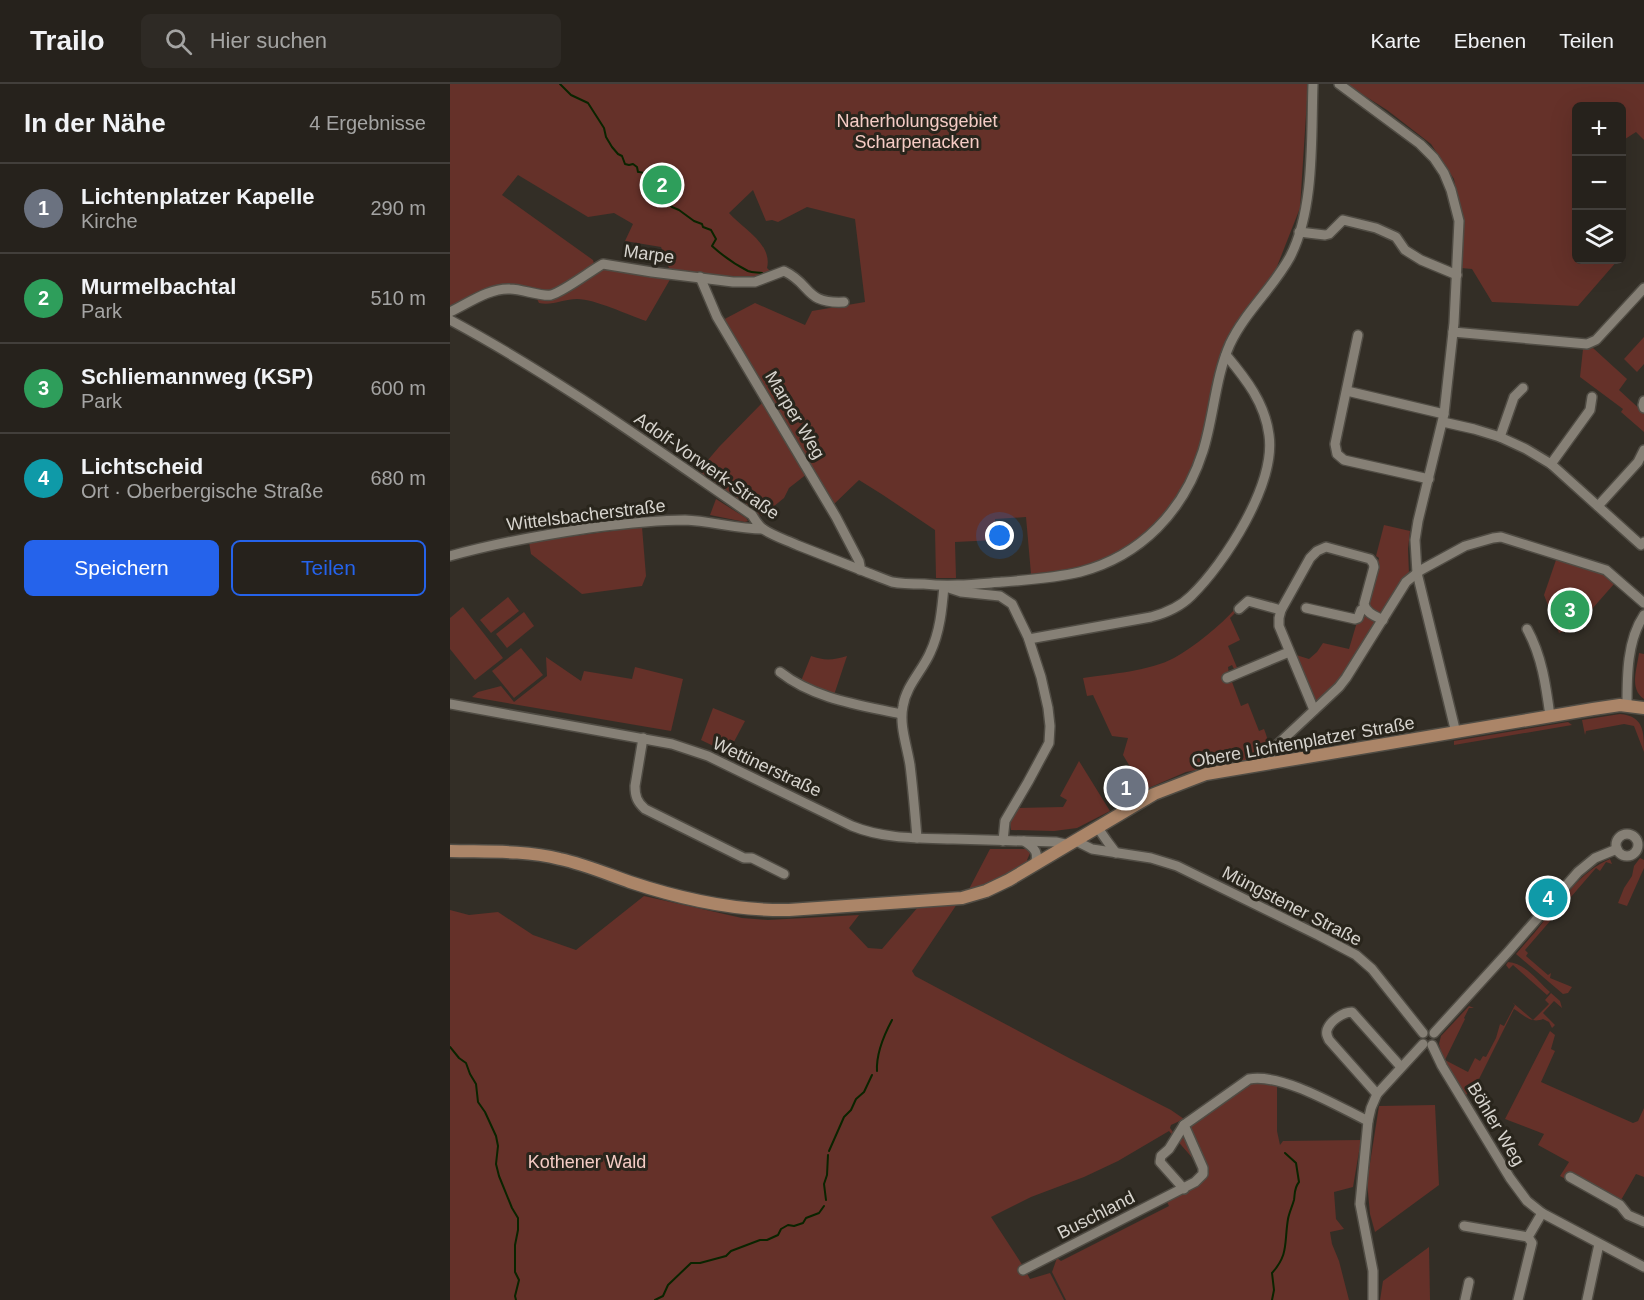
<!DOCTYPE html>
<html lang="de">
<head>
<meta charset="utf-8">
<style>
	:root { --surface:#26221c; --page:#2e2a25; --text:#f1f3f6; --muted:#a4a4a3; --line:#423f3b; --accent:#2563eb }
	body { margin:0; font-family:Helvetica,sans-serif; background:var(--page); color:var(--text) }
	.controls { position:absolute; right:18px; top:18px; display:grid; overflow:hidden; border-radius:9px; box-shadow:0 6px 24px #0002 }
	.controls button { width:54px; height:54px; display:grid; place-items:center; padding:0; border:0; border-bottom:2px solid var(--line); background:var(--surface); color:var(--text); font:30px sans-serif }
	.you { position:absolute; left:550px; top:452px; width:21px; height:21px; margin:-15px; border:4px solid #fff; border-radius:50%; background:#1a73e8; box-shadow:0 0 0 9px #1a73e833 }
	.badge { display:grid; place-items:center; width:39px; height:39px; border-radius:50%; background:var(--accent); color:#fff; font-size:20px; font-weight:700 }
	.pin { position:absolute; translate:-50% -50%; border:3px solid #fff; box-shadow:0 2px 6px #0006 }
	.list { margin:0; padding:0; list-style:none }
	h2 { display:flex; justify-content:space-between; align-items:center; height:78px; margin:0; padding:0 24px; font-size:26px }
	h2 small { font-size:20px; font-weight:400; color:var(--muted) }
	.list li { display:grid; grid-template-columns:39px 1fr auto; gap:18px; align-items:center; box-sizing:border-box; height:90px; padding:0 24px; border-top:2px solid var(--line) }
	.list b { display:block; font-size:22px; white-space:nowrap }
	.list p { margin:0; font-size:20px; white-space:nowrap; color:var(--muted) }
	.list em { font-size:20px; font-style:normal; color:var(--muted) }
	.actions { display:flex; gap:12px; padding:18px 24px }
	.actions a { flex:1; padding:14px 0; border:2px solid var(--accent); border-radius:9px; text-align:center; font-size:21px; color:var(--accent) }
	.actions .main { background:var(--accent); color:#fff }
	.icon { flex:none; width:33px; height:33px; fill:none; stroke:currentColor; stroke-width:2; stroke-linecap:round; stroke-linejoin:round }
	.map { position:relative; flex:none; width:1194px; height:1216px; overflow:hidden }
	header { display:flex; align-items:center; gap:36px; box-sizing:border-box; height:84px; padding:0 30px; background:var(--surface); border-bottom:2px solid var(--line) }
	header strong { font-size:28px }
	nav { display:flex; gap:33px; margin-inline-start:auto; font-size:21px }
	.search { width:420px; height:54px; background:var(--page); display:flex; align-items:center; gap:15px; box-sizing:border-box; padding:0 21px; border-radius:9px; color:var(--muted); font-size:22px }
	main { display:flex }
	aside { flex:1; background:var(--surface) }
	.map>svg:first-child { display:block }
	.green { fill:#653129; fill-rule:evenodd }
	.lines { fill:none; stroke-linecap:round; stroke-linejoin:round }
	.stream { stroke:#0a2400; stroke-width:2 }
	.minor-casing { stroke:#504c44; stroke-width:12 }
	.major-casing { stroke:#504c44; stroke-width:15 }
	.minor { stroke:#868076; stroke-width:9 }
	.major { stroke:#ab8568; stroke-width:12 }
	.labels { text-anchor:middle; stroke-width:6; stroke-linejoin:round; paint-order:stroke }
	.park-label { font-size:18px; fill:#f5ccc5; stroke:#29251c }
	.street-label { font-size:18px; fill:#d7d4ce; stroke:#29251c }
</style>
</head>
<body>
<header>
<strong>Trailo</strong>
<div class="search"><svg class="icon" aria-label="search" viewBox="0 0 24 24"><circle cx="10" cy="10" r="6"/><path d="M15 15l6 6"/></svg>Hier suchen</div>
<nav><a>Karte</a><a>Ebenen</a><a>Teilen</a></nav>
</header>
<main>
<aside>
<h2>In der Nähe<small>4 Ergebnisse</small></h2>
<ul class="list">
<li><span class="badge" style="background:#6b7280">1</span><div><b>Lichtenplatzer Kapelle</b><p>Kirche</p></div><em>290 m</em></li>
<li><span class="badge" style="background:#2e9e5b">2</span><div><b>Murmelbachtal</b><p>Park</p></div><em>510 m</em></li>
<li><span class="badge" style="background:#2e9e5b">3</span><div><b>Schliemannweg (KSP)</b><p>Park</p></div><em>600 m</em></li>
<li><span class="badge" style="background:#0f9aa8">4</span><div><b>Lichtscheid</b><p>Ort · Oberbergische Straße</p></div><em>680 m</em></li>
</ul>
<div class="actions"><a class="main">Speichern</a><a>Teilen</a></div>
</aside>
<div class="map">
<svg width="1194" height="1216" viewBox="0 0 1194 1216">
	<rect width="100%" height="100%" fill="#332e26"/>
	<g class="green">
		<path d="M0,0H858L850,124L826,185L777,255L768,276L750,360L743,381L734,402L709,437L689,455L662,472L623,485L581,490L576,433L545,435L546,456L505,458L506,494H486L485,446L433,411L409,396L382,422L362,386L339,404L334,414L312,432L246,390L269,363L314,317L269,238L305,219L355,241L362,227L415,218L405,135L357,123L328,138L322,136L316,137L303,106L279,129C292,144 323,160 317,184L321,188L303,195L222,192L196,237C178,231 145,215 127,215C114,215 102,222 89,219L85,211L52,208L12,224L4,233L0,232ZM68,91L138,133L164,129L183,140L175,157L211,163L222,192L155,183L146,187L143,176L52,111Z"/>
		<polygon points="896,0 1194,0 1194,56 1186,48 1172,57 1172,22 1126,22 1126,176 1168,176 1128,222 1042,218 1022,185 1011,184 1010,133 1004,95 981,60 937,26"/>
		<polygon points="1194,253 1194,280 1187,288 1174,275"/>
		<polygon points="1143,264 1177,295 1169,306 1194,329 1194,348 1171,328 1173,325 1130,293 1133,265"/>
		<polygon points="266,415 296,434 298,437 295,438 260,431"/>
		<polygon points="934,441 960,447 958,465 959,490 931,532 918,523 917,514 929,474 926,472"/>
		<polygon points="192,443 196,492 192,502 132,510 81,470 79,458"/>
		<polygon points="1107,473 1154,488 1165,497 1164,500 1127,542 1109,549 1094,511"/>
		<polygon points="58,513 69,527 41,549 30,536"/>
		<polygon points="13,523 53,574 25,596 0,565 0,534"/>
		<path d="M786,524L788,526L780,534L790,556L778,562L788,586L785,587L782,581L778,583L779,590L791,622L798,619L809,647L814,645C819,658 821,665 808,675L736,688L694,706L673,671L678,654L662,652L643,611L637,612L633,594C660,590 700,587 724,574C745,562 770,542 786,524Z"/>
		<polygon points="913,527 928,537 896,591 867,619 864,618 843,570 859,575 867,568 873,559 899,565 907,538 910,538"/>
		<polygon points="74,528 84,542 57,564 46,550"/>
		<polygon points="71,564 93,591 64,614 42,587"/>
		<path d="M1189,569L1194,570V615C1179,605 1187,585 1189,569Z"/>
		<path d="M361,572C375,577 383,576 397,572L384,611L351,597Z"/>
		<polygon points="96,573 131,597 134,587 182,595 185,583 233,595 221,647 22,613 28,608 51,602 64,618 97,592"/>
		<polygon points="263,624 295,637 278,669 251,656"/>
		<path d="M1170,630C1194,632 1194,648 1194,668L1184,642L1174,640L1136,647L1135,651L1132,636Z"/>
		<polygon points="1118,638 1122,641 1004,661 1004,657"/>
		<polygon points="629,677 660,727 627,744 604,747 561,746 560,737 567,724 613,723 617,716 610,712"/>
		<polygon points="540,765 576,765 581,767 577,776 578,778 543,798 518,807"/>
		<polygon points="1190,774 1194,776 1194,784 1177,822 1168,819 1174,804 1182,792 1184,782"/>
		<path d="M1160,775L1162,780L1156,778L1150,787L1146,784L1075,866L1078,869L1076,872L1098,891L1101,889L1100,894L1122,903L1118,909L1113,910L1066,870C1075,859 1085,849 1093,838C1113,815 1131,787 1160,775Z"/>
		<polygon points="194,812 292,834 318,836 409,831 399,844 418,864 432,865 468,823 507,820 462,887 465,892 619,974 721,1026 734,1035 721,1041 720,1044 728,1055 731,1054 735,1049 751,1084 719,1047 668,1077 634,1093 581,1113 541,1133 573,1182 580,1195 600,1189 614,1216 0,1216 0,826 19,831 48,828 83,851 126,866"/>
		<path d="M1058,878C1075,879 1088,897 1100,908L1097,911L1063,881L1059,885L1056,881Z"/>
		<path d="M1101,909L1110,917L1112,924L1104,917L1093,929L1105,941L1102,944L1099,938L1093,935C1081,940 1074,931 1064,925L1026,1001L1015,1012L989,969L991,967L989,960L991,952L1019,922L1024,924H1019L1014,934L1015,935L995,976L1018,988L1025,974L1030,977L1033,972L1036,973L1046,954L1050,940L1054,942L1065,921L1062,918L1083,936L1099,920L1095,916Z"/>
		<polygon points="1100,947 1105,951 1101,965 1105,967 1091,998 1183,1039 1188,1037 1194,1024 1194,1093 1186,1090 1167,1123 1110,1092 1119,1078 1088,1061 1094,1050 1055,1035"/>
		<polygon points="807,998 814,998 827,1002 827,1047 830,1061 833,1057 911,1056 903,1103 884,1108 886,1135 894,1145 880,1148 882,1160 889,1177 899,1216 616,1216 602,1188 607,1174 611,1177 719,1122 717,1118 734,1109 753,1092 739,1046 744,1039 792,1004 799,1000"/>
		<polygon points="985,1021 989,1101 925,1148 920,1130 917,1098 929,1022"/>
		<polygon points="979,1163 980,1216 930,1216 933,1197"/>
	</g>
	<g class="lines">
		<g class="stream">
			<path d="M110,0L121,11L138,19L154,44L156,53L162,63L168,70L172,72L175,80L179,81L183,80L187,83L188,88C197,87 199,97 204,103"/>
			<path d="M207,106L216,118L222,123L229,126L244,137L252,140L253,143L261,146L266,155L262,162C272,171 286,181 298,187C303,189 308,188 312,189"/>
			<polyline points="0,963 9,974 16,979 20,990 26,1000 28,1018 35,1028 46,1052 48,1062 46,1080 49,1092 62,1124 68,1134 68,1146 65,1161 65,1188 69,1196 65,1212 66,1216"/>
			<path d="M427,987C426,970 434,951 442,936"/>
			<polyline points="379,1067 394,1033 401,1026 406,1015 414,1008 422,991"/>
			<polyline points="376,1116 374,1100 377,1091 378,1071"/>
			<polyline points="205,1216 213,1212 218,1201 241,1179 250,1179 276,1172 281,1167 310,1156 317,1156 328,1151 331,1145 338,1141 344,1142 353,1139 356,1134 369,1129 374,1122"/>
			<path d="M822,1216L824,1206L822,1189C839,1170 834,1159 838,1135C839,1129 842,1123 844,1116C845,1110 844,1104 849,1098L846,1079L835,1069"/>
		</g>
		<defs>
			<g id="minor">
				<polyline points="889,0 970,60 984,74 994,89 1001,106 1009,137 1004,239 994,330 968,437 965,456 967,489 1006,649"/>
				<polyline points="849,148 875,151 879,150 893,136 926,144 946,153 955,166 971,176 1007,191"/>
				<polyline points="250,193 267,233 386,433 409,477 410,482 410,486"/>
				<path d="M0,228C19,219 39,204 60,205C72,205 92,213 101,211C115,207 140,187 153,180L202,188L283,198H305L334,187C362,200 354,220 394,218"/>
				<path d="M0,236C106,293 203,363 302,431C305,436 309,442 313,445C323,452 336,456 347,461C370,470 393,479 416,488C424,491 433,495 442,498C452,500 463,500 474,500C500,503 526,500 552,498C578,496 605,494 630,488C691,472 734,427 753,367C764,332 765,294 780,260C795,228 823,204 840,173C865,125 861,53 863,0"/>
				<polyline points="1003,248 1137,260 1146,256 1194,204"/>
				<polyline points="908,251 885,360 887,370 894,376 979,395"/>
				<polyline points="897,307 994,330"/>
				<polyline points="1194,317 1193,321 1194,324"/>
				<polyline points="993,338 1024,345 1050,353 1076,365 1101,380 1191,461 1194,458"/>
				<polyline points="1050,353 1064,313 1073,304"/>
				<polyline points="1101,380 1140,326 1142,313"/>
				<polyline points="1148,422 1188,378 1194,366"/>
				<path d="M0,472C46,459 92,451 139,444C171,440 203,436 235,436C261,437 286,445 313,445"/>
				<polyline points="499,504 511,508 550,512 562,520 578,553 591,593 598,624 600,642 599,659 578,698 555,737 553,757"/>
				<polyline points="856,524 905,535 908,534 911,526 915,524"/>
				<polyline points="789,525 798,517 831,526"/>
				<path d="M1077,545C1092,572 1096,602 1100,632"/>
				<path d="M579,555L701,533C716,529 730,523 741,512C775,479 826,400 819,351C815,319 796,295 776,271"/>
				<path d="M330,588C364,615 410,621 451,630"/>
				<polyline points="777,594 839,568"/>
				<path d="M0,620L222,660L258,672L402,742C434,755 468,754 503,755C537,756 572,757 606,758L620,761"/>
				<path d="M1177,621C1177,592 1177,556 1194,531"/>
				<path d="M864,626L829,542V534L831,526L860,474L867,467L876,463L920,475L923,479L924,483L914,520C916,529 925,532 933,536"/>
				<path d="M193,654L185,702C185,712 187,718 195,725L294,774H302L334,790"/>
				<path d="M820,679C819,671 821,668 826,662L889,603L896,594L956,498L971,486L1015,462L1043,454L1051,453L1156,486L1194,519"/>
				<polyline points="648,744 657,757 666,769"/>
				<circle cx="1177" cy="761" r="11"/>
				<path d="M467,754C465,730 463,705 460,681C457,662 449,641 453,622C456,602 472,587 480,569C490,548 492,525 494,502"/>
				<path d="M574,757C585,764 590,769 584,782"/>
				<polyline points="626,757 642,765 701,774 727,782 868,851 906,871 922,885 973,949"/>
				<polyline points="984,949 1058,868 1128,788 1145,774 1167,765"/>
				<polyline points="982,961 992,982 1060,1094 1077,1117 1092,1129 1194,1183"/>
				<path d="M927,1010L879,956C877,952 876,950 877,946C880,937 893,928 902,928L951,983"/>
				<polyline points="734,1041 719,1065 711,1072 710,1078 734,1105"/>
				<polyline points="1120,1093 1170,1121 1178,1131 1194,1138"/>
				<polyline points="1014,1142 1078,1153"/>
				<path d="M573,1186L745,1098L753,1090V1084L734,1041L799,995C832,989 887,1022 918,1037"/>
				<polyline points="923,1216 923,1187 910,1120 918,1037 921,1024 927,1010 973,960"/>
				<polyline points="1015,1216 1019,1198"/>
				<polyline points="1068,1216 1082,1159 1078,1153 1092,1129"/>
				<polyline points="1137,1216 1149,1160"/>
			</g>
			<path id="major" d="M0,767C37,768 74,766 110,775C134,780 157,790 180,798C231,815 285,827 339,826L512,814L536,807L559,796L704,710L756,690L1143,625L1170,621L1194,624"/>
		</defs>
		<use href="#minor" class="minor-casing"/>
		<use href="#major" class="major-casing"/>
		<use href="#minor" class="minor"/>
		<use href="#major" class="major"/>
	</g>
	<g class="labels">
		<g class="park-label">
			<text x="467" y="43">Naherholungsgebiet<tspan x="467" dy="21">Scharpenacken</tspan></text>
			<text x="137" y="1084">Kothener Wald</text>
		</g>
		<g class="street-label">
			<text transform="translate(199 170) rotate(8)" y="6">Marpe</text>
			<text transform="translate(345 331) rotate(59)" y="6">Marper Weg</text>
			<text transform="translate(257 382) rotate(35)" y="6">Adolf-Vorwerk-Straße</text>
			<text transform="translate(136 431) rotate(-7)" y="6">Wittelsbacherstraße</text>
			<text transform="translate(853 658) rotate(-10)" y="6">Obere Lichtenplatzer Straße</text>
			<text transform="translate(317 683) rotate(25)" y="6">Wettinerstraße</text>
			<text transform="translate(842 822) rotate(27)" y="6">Müngstener Straße</text>
			<text transform="translate(1046 1040) rotate(59)" y="6">Böhler Weg</text>
			<text transform="translate(646 1131) rotate(-27)" y="6">Buschland</text>
		</g>
	</g>
</svg>
<div class="controls">
<button>+</button>
<button>−</button>
<button><svg class="icon" aria-label="layers" viewBox="0 0 24 24"><path d="M12 4l9 5-9 5-9-5zM3 14l9 5 9-5"/></svg></button>
</div>
<div class="you"></div>
<div class="pin badge" style="left:676px;top:704px;background:#6b7280">1</div>
<div class="pin badge" style="left:212px;top:101px;background:#2e9e5b">2</div>
<div class="pin badge" style="left:1120px;top:526px;background:#2e9e5b">3</div>
<div class="pin badge" style="left:1098px;top:814px;background:#0f9aa8">4</div>
</div>
</main>
</body>
</html>
